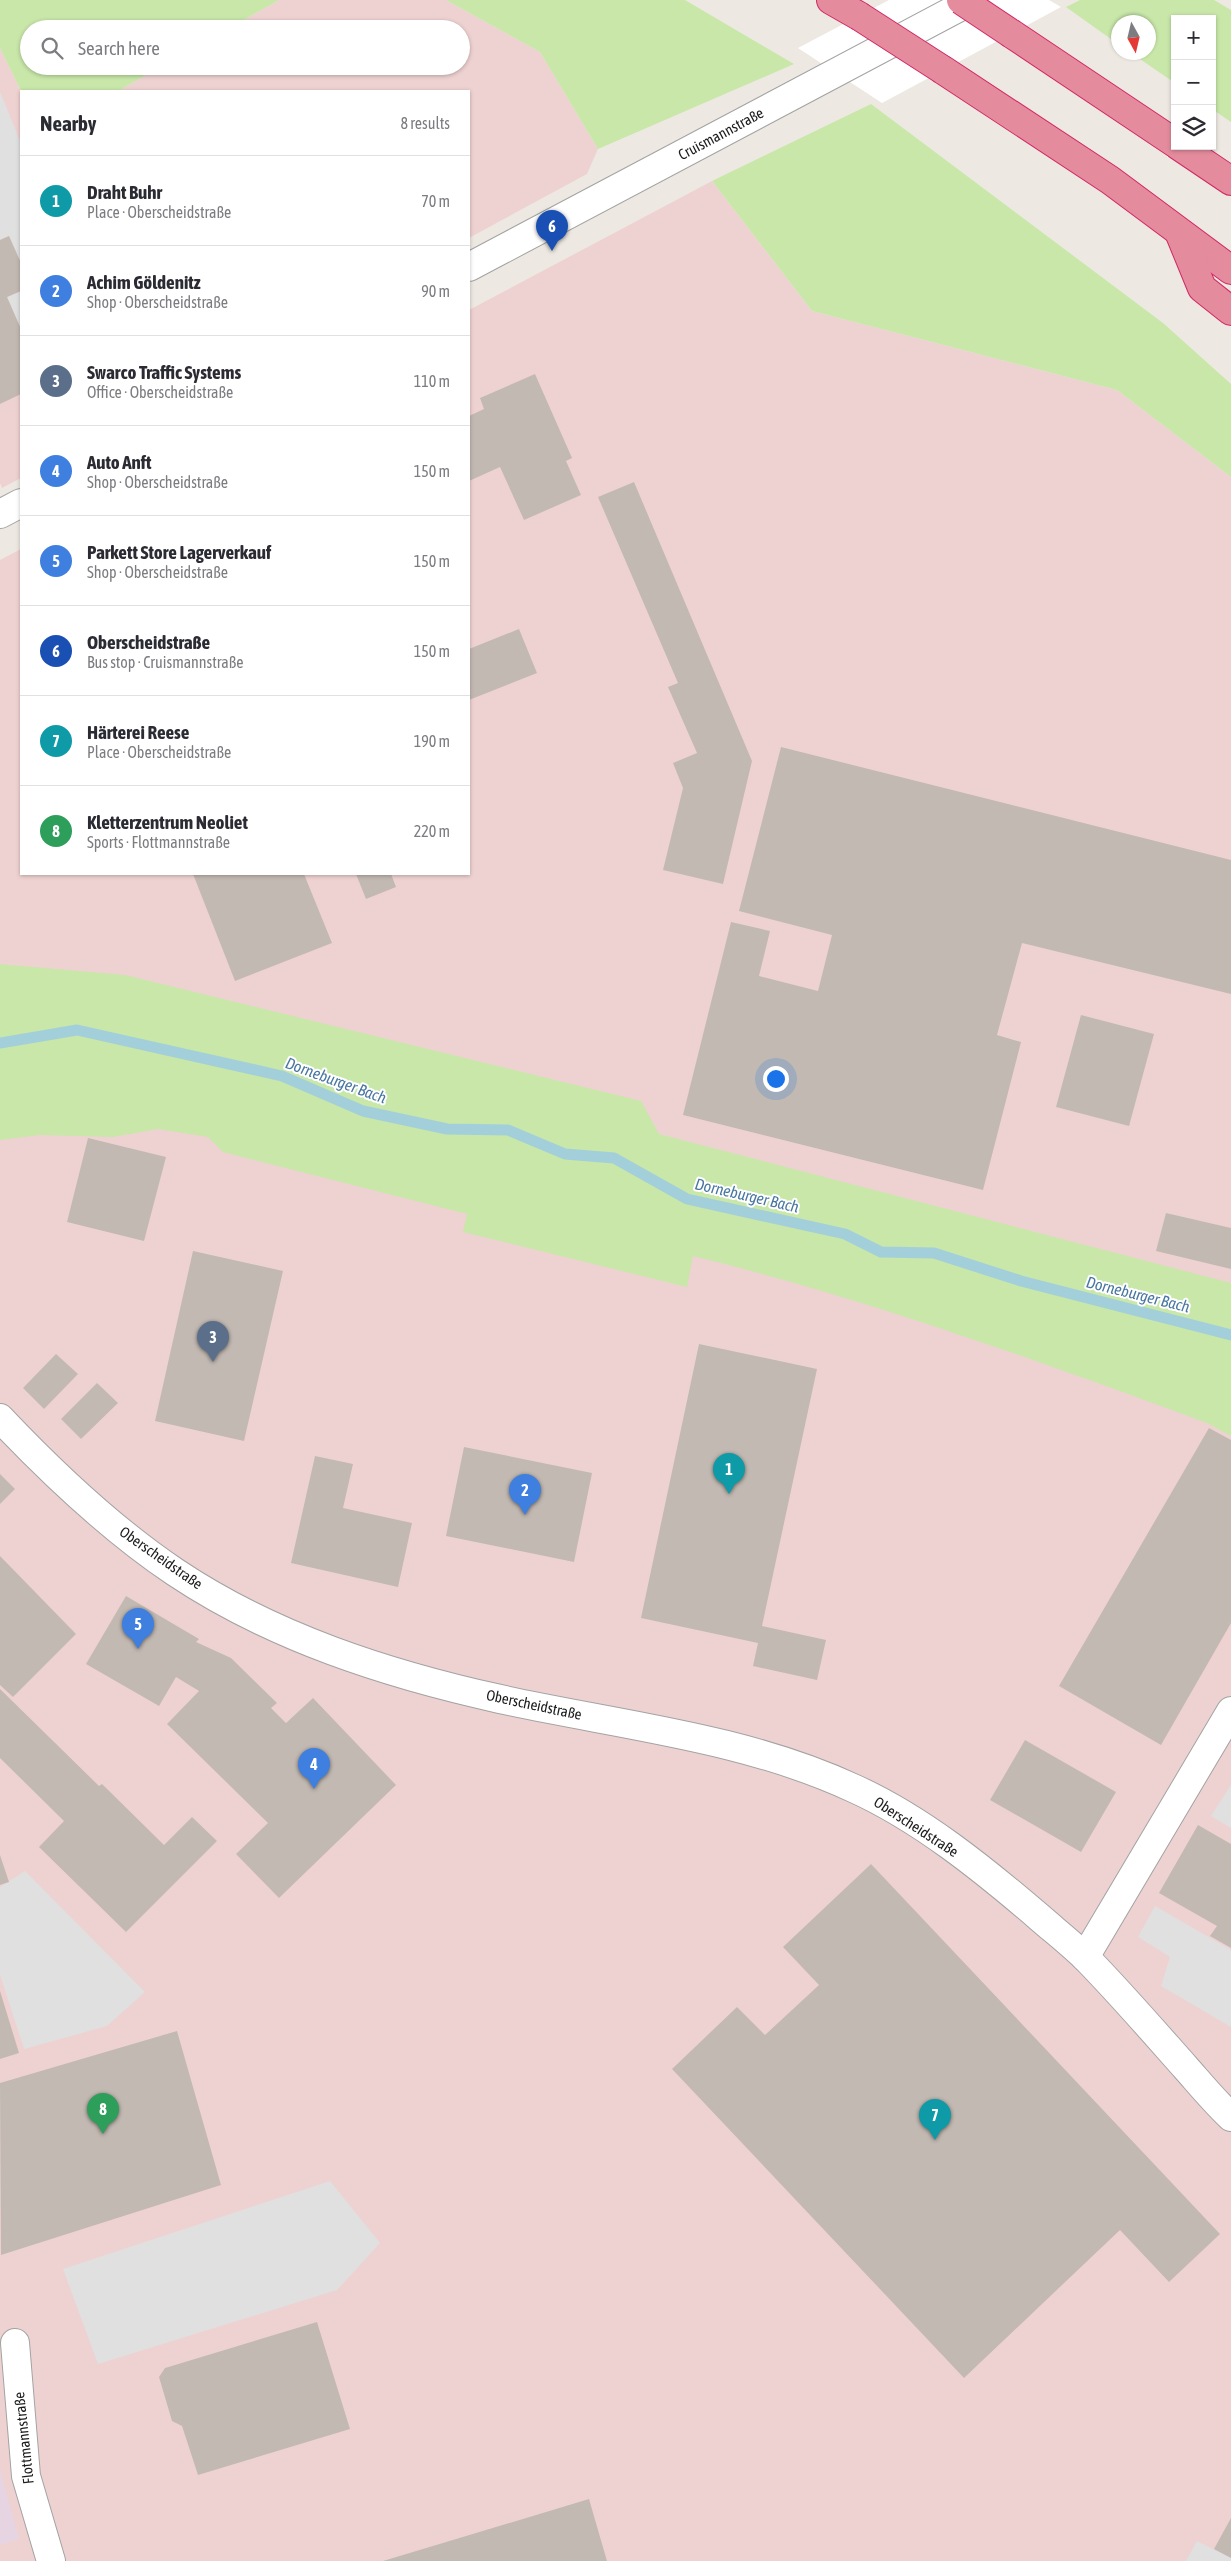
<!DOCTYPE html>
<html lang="en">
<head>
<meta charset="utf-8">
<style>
	:root { --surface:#fff; --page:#f7f7f7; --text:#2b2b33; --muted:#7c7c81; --line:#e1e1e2; --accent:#0f766e }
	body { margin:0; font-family:"Asap Condensed",sans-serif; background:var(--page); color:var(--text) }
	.controls { position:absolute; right:15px; top:15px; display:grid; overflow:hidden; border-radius:0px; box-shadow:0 1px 4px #0004 }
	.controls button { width:45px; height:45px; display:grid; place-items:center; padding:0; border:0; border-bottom:1px solid var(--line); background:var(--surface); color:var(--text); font:25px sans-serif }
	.compass { position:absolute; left:1111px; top:15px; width:45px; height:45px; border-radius:50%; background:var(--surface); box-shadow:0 1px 4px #0004; rotate:172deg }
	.you { position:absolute; left:775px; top:1078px; width:18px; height:18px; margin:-12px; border:4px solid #fff; border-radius:50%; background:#1a73e8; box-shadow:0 0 0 8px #1a73e833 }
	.badge { display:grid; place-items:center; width:32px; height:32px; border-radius:50%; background:var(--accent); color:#fff; font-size:16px; font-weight:700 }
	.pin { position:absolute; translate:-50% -41px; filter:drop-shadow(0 1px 2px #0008) }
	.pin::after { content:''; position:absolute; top:26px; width:18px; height:15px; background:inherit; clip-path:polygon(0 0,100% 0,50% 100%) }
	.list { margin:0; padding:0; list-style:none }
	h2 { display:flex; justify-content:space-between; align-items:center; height:65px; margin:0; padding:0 20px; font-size:21px }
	h2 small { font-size:16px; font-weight:400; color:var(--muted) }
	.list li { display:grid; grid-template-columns:32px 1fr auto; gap:15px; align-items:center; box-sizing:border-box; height:90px; padding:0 20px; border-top:1px solid var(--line) }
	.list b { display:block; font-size:19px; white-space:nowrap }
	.list p { margin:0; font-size:16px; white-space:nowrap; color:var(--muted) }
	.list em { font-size:16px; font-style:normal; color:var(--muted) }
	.icon { flex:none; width:28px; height:28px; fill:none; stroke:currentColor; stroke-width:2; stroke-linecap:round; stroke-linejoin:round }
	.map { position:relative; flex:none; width:1231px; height:2561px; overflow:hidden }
	.search { position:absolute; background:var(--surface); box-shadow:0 1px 4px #0004; left:20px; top:20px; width:450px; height:55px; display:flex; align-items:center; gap:12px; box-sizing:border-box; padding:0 18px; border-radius:28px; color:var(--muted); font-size:19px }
	.panel { position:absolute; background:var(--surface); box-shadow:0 1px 4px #0004; left:20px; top:90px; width:450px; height:785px; border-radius:0px }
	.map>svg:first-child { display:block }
	.commercial { fill:#eed2d1 }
	.industrial { fill:#e6d4e3 }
	.grass { fill:#c8e7a9 }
	.parking { fill:#e0e0e0 }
	.pier { fill:#fff }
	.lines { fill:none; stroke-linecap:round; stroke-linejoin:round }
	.stream { stroke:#a3cfda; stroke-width:11 }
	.building { fill:#c2b9b2 }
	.minor-casing { stroke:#a3a3a3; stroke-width:30 }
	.tertiary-casing { stroke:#a3a3a3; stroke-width:30 }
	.motorway-casing { stroke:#d22865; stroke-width:30 }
	.minor { stroke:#fff; stroke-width:28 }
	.tertiary { stroke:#fff; stroke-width:28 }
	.motorway { stroke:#e48b9d; stroke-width:28 }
	.motorway-bridge-casing { stroke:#d22865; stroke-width:30; stroke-linecap:butt }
	.motorway-bridge { stroke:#e48b9d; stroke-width:28 }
	.labels { text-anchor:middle; stroke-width:4; stroke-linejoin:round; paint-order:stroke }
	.street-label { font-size:15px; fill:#1c1c1c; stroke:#fff }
	.water-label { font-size:16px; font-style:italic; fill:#4977a1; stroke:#fff }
</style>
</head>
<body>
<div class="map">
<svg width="1231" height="2561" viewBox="0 0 1231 2561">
	<rect width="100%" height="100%" fill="#ede9e2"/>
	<g class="commercial">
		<polygon points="279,0 446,0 540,52 598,149 587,174 469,238 469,91 118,91 162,66 461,66 461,29 228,29"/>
		<polygon points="0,48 21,91 21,478 2,488 0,483"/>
		<polygon points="712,181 812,311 1117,390 1231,477 1231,2561 0,2561 0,560 21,549 21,874 469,874 469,310"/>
	</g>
	<polygon class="industrial" points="0,2470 19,2539 0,2545"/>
	<g class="grass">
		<polygon points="0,0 279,0 228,29 29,29 29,66 162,66 118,91 21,91 0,48"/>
		<polygon points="446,0 685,0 794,64 598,149 540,52"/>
		<polygon points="1080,0 1214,0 1231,10 1231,122 1212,109 1212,19 1175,19 1175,83 1131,53 1148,52 1148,22 1118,22 1118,44 1066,7"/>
		<polygon points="871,104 1163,323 1231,384 1231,477 1117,390 812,311 712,181"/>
		<path d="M0,964L125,975L641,1101L659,1134L1231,1283V1436L1207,1423C1038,1361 869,1299 693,1256L687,1287L463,1232L467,1214L223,1152L208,1137L158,1129L113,1137L40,1135L0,1140Z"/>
	</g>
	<g class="parking">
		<polygon points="0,92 21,143 21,263 9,236 0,240"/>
		<polygon points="21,291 21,329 7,297"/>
		<polygon points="1231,1785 1231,1828 1211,1816"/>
		<polygon points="25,1871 145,1992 107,2026 24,2049 0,1975 0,1887"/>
		<polygon points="1155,1906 1231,1950 1231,2027 1161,1986 1170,1957 1138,1937"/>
		<polygon points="330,2181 380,2243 337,2290 98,2364 63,2269"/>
		<polygon points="1197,2541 1231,2558 1231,2561 1186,2561"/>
	</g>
	<polygon class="pier" points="889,0 1049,0 1061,7 882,103 798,48"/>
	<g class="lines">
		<polyline class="stream" points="0,1043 77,1030 282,1076 363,1111 447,1129 508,1130 565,1154 614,1158 687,1199 845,1234 881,1252 934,1253 1021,1281 1231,1335"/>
	</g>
	<g class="building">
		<polygon points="9,236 21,263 21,291 7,297 21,329 21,394 0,404 0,240"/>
		<polygon points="535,374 572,458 566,461 581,495 524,520 500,467 469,481 469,416 484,409 480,398"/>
		<polygon points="634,482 752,761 723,884 663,870 683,788 673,763 697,753 668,687 678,683 598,497"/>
		<polygon points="519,629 537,673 469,700 469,649"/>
		<polygon points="781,747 1231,860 1231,994 1022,943 997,1035 1021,1042 983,1190 683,1115 731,922 770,931 759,976 818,991 832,935 739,911"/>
		<polygon points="193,874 304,874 332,943 235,981"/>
		<polygon points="356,874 391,874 396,887 366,899"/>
		<polygon points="1081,1015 1154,1034 1129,1126 1056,1107"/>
		<polygon points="88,1138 166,1157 144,1241 67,1222"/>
		<polygon points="1166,1213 1231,1228 1231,1269 1156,1251"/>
		<polygon points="193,1251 283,1271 244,1441 155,1421"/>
		<polygon points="699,1344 817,1369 762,1626 826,1640 817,1680 753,1666 758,1643 641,1618"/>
		<polygon points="56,1354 78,1374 44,1409 23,1388"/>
		<polygon points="97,1383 118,1403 81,1439 61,1419"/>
		<polygon points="1209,1428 1231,1440 1231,1623 1161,1745 1059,1686"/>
		<polygon points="464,1447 592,1473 574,1562 446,1536"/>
		<polygon points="315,1456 353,1464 343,1508 412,1523 398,1587 291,1563"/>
		<polygon points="0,1474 15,1489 0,1504"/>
		<polygon points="0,1556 76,1634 13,1697 0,1685"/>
		<polygon points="126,1596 199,1639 196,1642 231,1658 277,1703 271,1708 286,1723 313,1698 396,1785 279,1898 236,1854 268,1823 167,1724 199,1691 176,1677 159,1706 86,1664"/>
		<polygon points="0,1689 99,1786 102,1784 164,1845 192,1817 217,1841 126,1932 39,1847 64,1821 0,1758"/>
		<polygon points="1025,1740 1116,1792 1081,1852 990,1800"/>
		<polygon points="1198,1825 1231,1844 1231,1948 1210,1936 1217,1926 1159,1893"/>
		<polygon points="0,1855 9,1882 0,1885"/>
		<polygon points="871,1864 1220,2234 1169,2282 1120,2230 964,2378 672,2069 737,2007 765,2035 819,1985 783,1947"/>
		<polygon points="0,1991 19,2053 0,2059"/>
		<polygon points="177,2031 221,2185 1,2255 0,2083"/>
		<polygon points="317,2322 350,2429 198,2475 182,2426 172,2421 159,2377 165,2368"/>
		<polygon points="589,2499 607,2561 383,2561"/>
		<polygon points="1231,2518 1231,2558 1214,2549"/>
	</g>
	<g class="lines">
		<defs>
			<g id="minor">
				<path d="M0,1418C53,1474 111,1529 175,1572C272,1637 387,1674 500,1699C618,1725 743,1737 853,1788C920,1818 983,1869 1039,1917C1055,1931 1073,1945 1088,1960C1122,1995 1154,2032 1186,2068C1201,2085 1215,2102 1231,2117"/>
				<polyline points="1085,1957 1231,1711"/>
				<polyline points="15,2343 26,2476 51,2561"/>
			</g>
			<g id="tertiary">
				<polyline points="469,267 973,0"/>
				<polyline points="0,514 21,503"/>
			</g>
			<g id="motorway">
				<polyline points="831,0 859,16"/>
				<polyline points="1012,34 1175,143"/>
				<polyline points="943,70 1110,180 1231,270"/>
				<polyline points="1179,146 1231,181"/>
				<polyline points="1179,232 1202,288 1231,311"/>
			</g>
		</defs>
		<use href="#minor" class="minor-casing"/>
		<use href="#tertiary" class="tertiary-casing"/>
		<use href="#motorway" class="motorway-casing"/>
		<use href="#minor" class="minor"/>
		<use href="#tertiary" class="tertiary"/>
		<use href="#motorway" class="motorway"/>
		<defs>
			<g id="motorway-bridge">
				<polyline points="961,0 1012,34"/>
				<polyline points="859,16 943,70"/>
			</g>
		</defs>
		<use href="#motorway-bridge" class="motorway-bridge-casing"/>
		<use href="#motorway-bridge" class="motorway-bridge"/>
	</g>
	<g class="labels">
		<g class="street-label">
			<text transform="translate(721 134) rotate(-28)" y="5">Cruismannstraße</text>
			<text transform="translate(161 1558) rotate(35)" y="5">Oberscheidstraße</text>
			<text transform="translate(534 1705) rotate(12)" y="5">Oberscheidstraße</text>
			<text transform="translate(916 1827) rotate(33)" y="5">Oberscheidstraße</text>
			<text transform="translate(24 2438) rotate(-96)" y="5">Flottmannstraße</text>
		</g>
		<g class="water-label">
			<text transform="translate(336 1080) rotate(20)" y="6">Dorneburger Bach</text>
			<text transform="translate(747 1195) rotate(13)" y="6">Dorneburger Bach</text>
			<text transform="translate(1138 1294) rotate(14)" y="6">Dorneburger Bach</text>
		</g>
	</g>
</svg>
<div class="controls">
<button>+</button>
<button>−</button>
<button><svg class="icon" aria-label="layers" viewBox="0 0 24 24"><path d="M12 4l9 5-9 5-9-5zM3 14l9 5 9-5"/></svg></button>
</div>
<svg class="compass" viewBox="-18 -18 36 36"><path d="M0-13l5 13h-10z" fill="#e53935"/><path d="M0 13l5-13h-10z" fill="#7c7c81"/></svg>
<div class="you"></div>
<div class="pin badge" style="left:729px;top:1494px;background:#0f9aa8">1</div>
<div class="pin badge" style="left:525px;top:1515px;background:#3f7fe0">2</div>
<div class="pin badge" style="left:213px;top:1362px;background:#5c6f8a">3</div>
<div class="pin badge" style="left:314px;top:1789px;background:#3f7fe0">4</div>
<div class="pin badge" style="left:138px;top:1649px;background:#3f7fe0">5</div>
<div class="pin badge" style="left:552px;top:251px;background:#1a4fb4">6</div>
<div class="pin badge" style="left:935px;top:2140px;background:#0f9aa8">7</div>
<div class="pin badge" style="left:103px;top:2134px;background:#2e9e5b">8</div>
<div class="search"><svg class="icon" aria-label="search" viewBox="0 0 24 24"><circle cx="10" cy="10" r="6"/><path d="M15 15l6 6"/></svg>Search here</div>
<section class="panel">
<h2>Nearby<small>8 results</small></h2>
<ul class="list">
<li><span class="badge" style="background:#0f9aa8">1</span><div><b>Draht Buhr</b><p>Place · Oberscheidstraße</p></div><em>70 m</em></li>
<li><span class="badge" style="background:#3f7fe0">2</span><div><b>Achim Göldenitz</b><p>Shop · Oberscheidstraße</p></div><em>90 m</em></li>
<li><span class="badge" style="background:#5c6f8a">3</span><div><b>Swarco Traffic Systems</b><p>Office · Oberscheidstraße</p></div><em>110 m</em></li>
<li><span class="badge" style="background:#3f7fe0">4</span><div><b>Auto Anft</b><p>Shop · Oberscheidstraße</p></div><em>150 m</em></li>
<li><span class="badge" style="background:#3f7fe0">5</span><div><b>Parkett Store Lagerverkauf</b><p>Shop · Oberscheidstraße</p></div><em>150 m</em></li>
<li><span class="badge" style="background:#1a4fb4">6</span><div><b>Oberscheidstraße</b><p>Bus stop · Cruismannstraße</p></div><em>150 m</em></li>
<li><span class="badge" style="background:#0f9aa8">7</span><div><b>Härterei Reese</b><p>Place · Oberscheidstraße</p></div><em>190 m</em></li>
<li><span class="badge" style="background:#2e9e5b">8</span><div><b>Kletterzentrum Neoliet</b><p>Sports · Flottmannstraße</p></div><em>220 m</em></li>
</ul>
</section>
</div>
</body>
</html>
